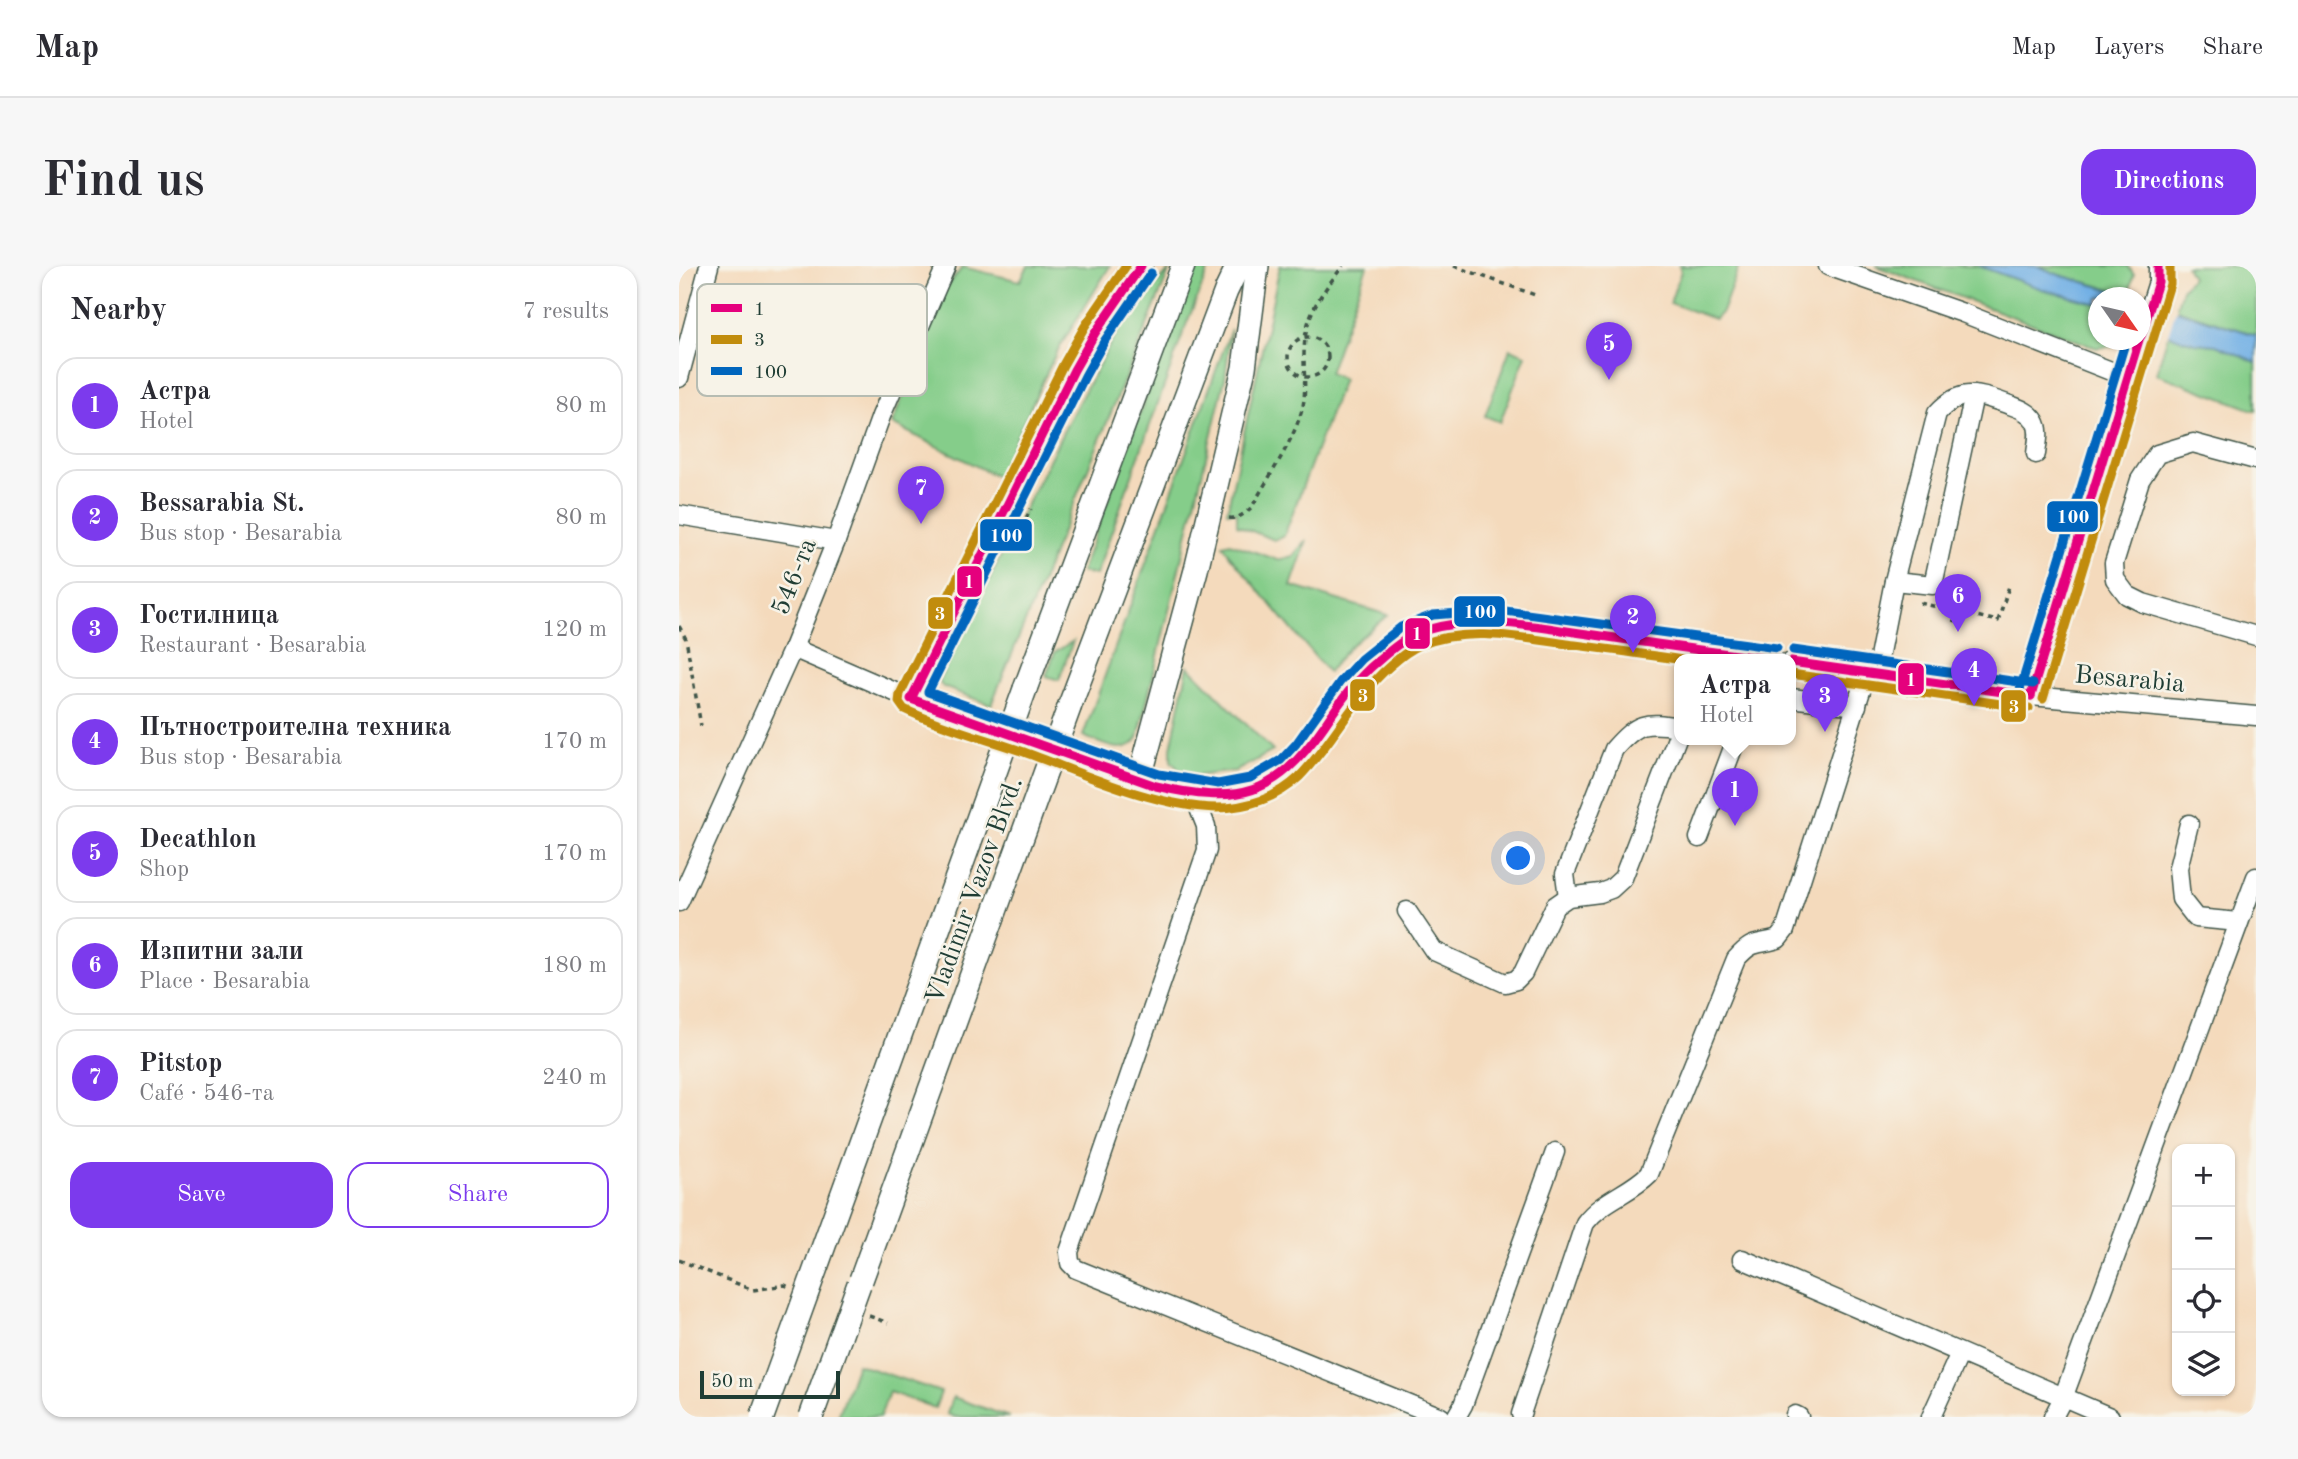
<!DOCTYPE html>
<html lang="en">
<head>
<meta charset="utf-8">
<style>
	:root { --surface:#fff; --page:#f7f7f7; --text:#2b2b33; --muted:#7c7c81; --line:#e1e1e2; --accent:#7c3aed }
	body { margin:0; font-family:"Old Standard TT",serif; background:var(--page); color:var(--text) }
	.controls { position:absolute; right:21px; bottom:21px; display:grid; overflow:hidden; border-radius:14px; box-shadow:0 2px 5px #0004 }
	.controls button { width:63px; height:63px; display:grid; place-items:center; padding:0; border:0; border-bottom:2px solid var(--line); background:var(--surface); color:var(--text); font:35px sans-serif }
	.compass { position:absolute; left:1409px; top:21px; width:63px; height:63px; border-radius:50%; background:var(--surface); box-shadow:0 2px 5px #0004; rotate:124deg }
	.scale { position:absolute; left:21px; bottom:18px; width:140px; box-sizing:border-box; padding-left:7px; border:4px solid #1f3d34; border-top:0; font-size:19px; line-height:24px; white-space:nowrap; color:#1f3d34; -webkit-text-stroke:5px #f7f3e8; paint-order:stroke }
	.you { position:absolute; left:840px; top:593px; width:24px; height:24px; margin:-18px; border:5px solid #fff; border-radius:50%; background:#1a73e8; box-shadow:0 0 0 10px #1a73e833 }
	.badge { display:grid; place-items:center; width:46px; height:46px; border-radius:50%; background:var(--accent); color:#fff; font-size:23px; font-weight:700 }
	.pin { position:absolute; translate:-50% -58px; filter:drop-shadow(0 2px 4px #0008) }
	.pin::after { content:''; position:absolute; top:37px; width:24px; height:21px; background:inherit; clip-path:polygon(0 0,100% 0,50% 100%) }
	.popup { position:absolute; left:995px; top:388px; width:122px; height:91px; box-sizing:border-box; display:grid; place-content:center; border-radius:14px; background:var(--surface); filter:drop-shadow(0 2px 5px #0005); font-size:23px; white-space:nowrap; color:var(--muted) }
	.popup b { font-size:26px; color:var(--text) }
	.popup::after { content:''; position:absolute; left:50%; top:100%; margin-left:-14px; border:14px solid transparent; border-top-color:var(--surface) }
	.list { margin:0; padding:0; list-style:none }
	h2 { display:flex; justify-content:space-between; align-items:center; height:91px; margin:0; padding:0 28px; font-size:30px }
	h2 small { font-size:23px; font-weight:400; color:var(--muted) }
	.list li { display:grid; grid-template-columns:46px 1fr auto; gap:21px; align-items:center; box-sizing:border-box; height:98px; margin:0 14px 14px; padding:0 14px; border:2px solid var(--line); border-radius:21px }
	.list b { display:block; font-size:26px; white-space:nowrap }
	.list p { margin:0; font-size:23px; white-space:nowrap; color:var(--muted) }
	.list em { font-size:23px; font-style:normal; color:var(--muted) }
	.actions { display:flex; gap:14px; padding:21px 28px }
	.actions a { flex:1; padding:16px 0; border:2px solid var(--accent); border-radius:21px; text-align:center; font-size:24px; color:var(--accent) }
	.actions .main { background:var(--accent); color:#fff }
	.icon { flex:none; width:38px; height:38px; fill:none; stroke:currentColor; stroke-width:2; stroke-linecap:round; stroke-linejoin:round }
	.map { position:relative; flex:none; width:1577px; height:1151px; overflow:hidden; border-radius:21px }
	header { display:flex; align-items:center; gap:42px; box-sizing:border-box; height:98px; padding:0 35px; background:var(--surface); border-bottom:2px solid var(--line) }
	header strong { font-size:33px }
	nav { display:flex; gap:38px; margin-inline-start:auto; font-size:24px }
	.intro { display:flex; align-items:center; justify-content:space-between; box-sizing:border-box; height:168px; padding:0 42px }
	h1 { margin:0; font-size:49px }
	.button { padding:18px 32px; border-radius:21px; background:var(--accent); color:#fff; font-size:24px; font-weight:700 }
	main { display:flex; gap:42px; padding:0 42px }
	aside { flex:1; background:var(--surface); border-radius:21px; box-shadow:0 2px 5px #0004 }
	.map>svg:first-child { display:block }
	.green { fill:#85cd8a; stroke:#52855f; stroke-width:2 }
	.water { fill:#72b0e5; stroke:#48768c; stroke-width:2 }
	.pier { fill:#f4dabc }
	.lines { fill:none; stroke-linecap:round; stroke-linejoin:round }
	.minor-casing { stroke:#3f5548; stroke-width:21 }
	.major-casing { stroke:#3f5548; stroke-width:26 }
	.path { stroke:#3f5548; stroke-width:3.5; stroke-dasharray:5 5; stroke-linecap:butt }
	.minor { stroke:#fff; stroke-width:18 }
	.major { stroke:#fff; stroke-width:23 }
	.major-bridge-casing { stroke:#3f5548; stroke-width:26; stroke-linecap:butt }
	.major-bridge { stroke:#fff; stroke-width:23 }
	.bus-1-casing { stroke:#f7f3e8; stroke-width:14 }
	.bus-2-casing { stroke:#f7f3e8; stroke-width:14 }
	.bus-3-casing { stroke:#f7f3e8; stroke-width:14 }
	.bus-1 { stroke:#e5007d; stroke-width:9 }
	.bus-2 { stroke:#c18c0d; stroke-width:9 }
	.bus-3 { stroke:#0065bd; stroke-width:9 }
	.labels { text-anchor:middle; stroke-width:5; stroke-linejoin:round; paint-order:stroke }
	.street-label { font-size:26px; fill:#1f3d34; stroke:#f7f3e8 }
	.key { fill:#f7f3e8; stroke:#b6bcb2; stroke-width:2 }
	.key-label { font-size:19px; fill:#1f3d34 }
	.line-badge { stroke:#f7f3e8; stroke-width:2.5 }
	.badge-label { font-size:19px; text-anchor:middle; font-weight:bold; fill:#fff }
</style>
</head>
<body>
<header>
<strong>Map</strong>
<nav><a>Map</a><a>Layers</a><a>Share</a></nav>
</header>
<div class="intro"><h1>Find us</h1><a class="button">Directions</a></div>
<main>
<aside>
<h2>Nearby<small>7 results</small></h2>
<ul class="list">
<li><span class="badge">1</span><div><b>Астра</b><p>Hotel</p></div><em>80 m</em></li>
<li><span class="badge">2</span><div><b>Bessarabia St.</b><p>Bus stop · Besarabia</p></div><em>80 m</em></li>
<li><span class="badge">3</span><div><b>Гостилница</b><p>Restaurant · Besarabia</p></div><em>120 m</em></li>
<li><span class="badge">4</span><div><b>Пътностроителна техника</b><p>Bus stop · Besarabia</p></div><em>170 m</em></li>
<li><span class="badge">5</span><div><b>Decathlon</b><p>Shop</p></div><em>170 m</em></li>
<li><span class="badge">6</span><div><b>Изпитни зали</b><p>Place · Besarabia</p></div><em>180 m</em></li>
<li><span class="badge">7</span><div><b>Pitstop</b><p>Café · 546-та</p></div><em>240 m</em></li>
</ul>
<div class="actions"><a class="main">Save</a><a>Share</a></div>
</aside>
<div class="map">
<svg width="1577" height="1151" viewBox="0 0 1577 1151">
	<rect width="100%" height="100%" fill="#f7f3e8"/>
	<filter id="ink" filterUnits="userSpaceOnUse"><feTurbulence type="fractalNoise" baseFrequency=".0143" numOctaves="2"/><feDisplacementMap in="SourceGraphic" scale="14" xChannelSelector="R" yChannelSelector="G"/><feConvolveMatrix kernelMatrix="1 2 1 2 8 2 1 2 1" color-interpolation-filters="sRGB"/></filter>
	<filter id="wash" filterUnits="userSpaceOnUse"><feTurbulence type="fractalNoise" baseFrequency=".00686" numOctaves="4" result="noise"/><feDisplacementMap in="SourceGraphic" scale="28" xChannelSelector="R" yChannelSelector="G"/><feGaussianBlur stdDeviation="1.57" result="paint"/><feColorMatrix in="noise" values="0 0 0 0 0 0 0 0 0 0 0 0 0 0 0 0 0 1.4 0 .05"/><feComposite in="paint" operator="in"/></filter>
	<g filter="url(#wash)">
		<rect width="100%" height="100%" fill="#f4dabc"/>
		<g class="green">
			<polygon points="349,0 431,0 377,87 319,211 213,158 266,22 284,1 341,15"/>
			<polygon points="516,0 531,0 507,59 417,309 402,306"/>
			<polygon points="601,0 688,0 650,107 664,113 605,270 595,274 558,259 558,246 548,246"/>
			<polygon points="1000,0 1060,0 1043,46 1036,53 991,37 1002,5"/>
			<polygon points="1197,0 1300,0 1363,23 1419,38 1420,74 1436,74 1434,80 1418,82"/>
			<polygon points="1359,0 1449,0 1455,9 1450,28 1380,9"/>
			<polygon points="1507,0 1577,0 1577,69 1497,43 1503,23 1513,11"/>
			<polygon points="491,3 312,439 264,421 260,416 263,408 390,154 439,63"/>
			<path d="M552,63L546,113L459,472C446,492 422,477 404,470Z"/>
			<polygon points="1489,69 1516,77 1537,79 1577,96 1577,145 1477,108"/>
			<polygon points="831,83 847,89 821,156 806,150"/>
			<polygon points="628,274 612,320 709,349 671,380 649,406 551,290 544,279 551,277 599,294 614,290"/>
			<polygon points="394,375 380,414 367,410 376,386"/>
			<polygon points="509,400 594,485 557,505 515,510 500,504 492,495 492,482"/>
			<polygon points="178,1098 262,1126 256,1142 210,1126 201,1151 159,1151"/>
			<polygon points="274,1131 330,1151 276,1151 268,1148"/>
		</g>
		<g class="water">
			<polygon points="1300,0 1359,0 1380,9 1456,31 1420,32 1419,38 1363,23"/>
			<polygon points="1462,33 1577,69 1577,96 1537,79 1516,77 1489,69 1462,55"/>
		</g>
		<polygon class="pier" points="1450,26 1498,40 1488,72 1462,59 1462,32 1449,31"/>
	</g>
	<g filter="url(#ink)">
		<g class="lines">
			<defs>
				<g id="minor">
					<polyline points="1149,0 1284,47 1447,111"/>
					<polyline points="1462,70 1479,16 1479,0"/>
					<polyline points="0,112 30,0"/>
					<polyline points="1577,194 1514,177 1478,188 1461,214 1435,297 1436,313 1448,329 1464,337 1577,370"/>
					<polyline points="0,249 157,275"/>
					<polyline points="1215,315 1254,319 1295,129"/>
					<polyline points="114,382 232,433 460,515 515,530 537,532 557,530 577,523 607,504 625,487 672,419 695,396 736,367 775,357 817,356 1096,394"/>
					<polyline points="1112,396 1352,430 1577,450"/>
					<path d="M1197,407L1215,315L1258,147C1282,121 1299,128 1328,138C1339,142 1350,145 1356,155C1362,165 1358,177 1357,188"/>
					<polyline points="1352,430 1447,111 1460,74"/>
					<polyline points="1112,432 1178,440"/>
					<polyline points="515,530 527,560 528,584 390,986 391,997 397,1003 762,1151"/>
					<polyline points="1510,558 1499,602 1502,633 1517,652 1560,656"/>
					<polyline points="1020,572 1057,474"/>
					<path d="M889,631L886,608L935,483C958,457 966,455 1000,461"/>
					<polyline points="0,636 114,382 157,275 202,150 267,0"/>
					<polyline points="728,645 755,685 826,717 837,714 844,707 876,640 889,631 921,627 932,623 944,612 1000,467"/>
					<polyline points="1063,993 1431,1151"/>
					<path d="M842,1148L906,957C923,934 950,928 970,908L1057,693C1075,673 1077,680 1099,673L1106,664L1188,406"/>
					<polyline points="1116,1149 1120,1151"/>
					<polyline points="777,1151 784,1139 876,886"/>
					<polyline points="1252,1151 1281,1087"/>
					<polyline points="1374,1151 1384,1132 1577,611"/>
				</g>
				<g id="major">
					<polyline points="346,423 504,0"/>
					<polyline points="232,433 395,104 416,67 462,0"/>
					<polyline points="391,439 547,25 559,0"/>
					<polyline points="460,515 517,304 565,102 578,0"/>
				</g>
			</defs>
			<use href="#minor" class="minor-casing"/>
			<use href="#major" class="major-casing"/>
			<g class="path">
				<polyline points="775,0 859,30"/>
				<circle cx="629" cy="91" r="20"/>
				<path d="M550,252C560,253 565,248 573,241C590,209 615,176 624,140C627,125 625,107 625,91C625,49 639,32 664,0"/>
				<polyline points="333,279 352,243"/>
				<polyline points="1241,337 1319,355 1331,317"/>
				<polyline points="1275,356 1278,345"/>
				<polyline points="0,360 7,373 22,460"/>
				<polyline points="0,994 74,1024 106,1019 110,1021"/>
				<polyline points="190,1050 209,1057"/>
			</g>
			<use href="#minor" class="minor"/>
			<use href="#major" class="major"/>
			<defs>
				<g id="major-bridge">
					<polyline points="182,1014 391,439"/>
					<polyline points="83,1151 346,423"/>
					<polyline points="132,1151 180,1018"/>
				</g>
			</defs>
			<use href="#major-bridge" class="major-bridge-casing"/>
			<use href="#major-bridge" class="major-bridge"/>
			<defs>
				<g id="bus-1">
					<path d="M462,0L416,67L395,104L232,433L477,520C559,539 596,531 645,460C661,436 677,413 699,395C714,382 728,370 747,364C802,347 861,362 916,369C975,378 1035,386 1094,394"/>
					<polyline points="1462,70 1479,16 1479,0"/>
					<polyline points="1112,396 1352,430"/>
					<polyline points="1352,430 1460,74"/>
				</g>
				<g id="bus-2">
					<path d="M447,0L406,60L384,99L221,428L220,436L225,443C262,461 305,472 345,486C403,507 475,541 538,542C568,542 598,532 620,511C654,477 674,432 711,400C720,392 729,384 741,379C788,360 839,371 888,378C926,383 965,388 1003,394"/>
					<polyline points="1474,74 1491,18 1491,0"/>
					<polyline points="1112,408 1350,442"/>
					<polyline points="1364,433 1472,78"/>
				</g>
				<g id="bus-3">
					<polyline points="472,7 426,74 406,110 249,426 480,508 539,518 571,512 602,494 617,478 661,416 682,393 722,361 754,349 819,344 1098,382"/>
					<polyline points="1114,384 1354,418"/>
					<polyline points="1340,427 1447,74"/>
				</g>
			</defs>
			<use href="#bus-1" class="bus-1-casing"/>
			<use href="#bus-2" class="bus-2-casing"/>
			<use href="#bus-3" class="bus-3-casing"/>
			<use href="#bus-1" class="bus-1"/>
			<use href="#bus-2" class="bus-2"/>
			<use href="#bus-3" class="bus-3"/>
		</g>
	</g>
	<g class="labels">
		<g class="street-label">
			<text transform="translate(114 310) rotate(-68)" y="9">546-та</text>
			<text transform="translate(1451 412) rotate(5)" y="9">Besarabia</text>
			<text transform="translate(294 624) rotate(-70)" y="9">Vladimir Vazov Blvd.</text>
		</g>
	</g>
	<rect x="18" y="18" width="230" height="112" rx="10" class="key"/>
	<rect x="32" y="38" width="31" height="8" fill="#e5007d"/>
	<rect x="32" y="69" width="31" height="9" fill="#c18c0d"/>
	<rect x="32" y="101" width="31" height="8" fill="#0065bd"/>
	<g class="key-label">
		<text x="75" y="49">1</text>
		<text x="75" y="80">3</text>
		<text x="75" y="112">100</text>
	</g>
	<g class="line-badge">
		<rect x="1367" y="234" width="53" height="33" rx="7" fill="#0065bd"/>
		<rect x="300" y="252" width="54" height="34" rx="7" fill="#0065bd"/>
		<rect x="277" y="299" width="27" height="33" rx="7" fill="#e5007d"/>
		<rect x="774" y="329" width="53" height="33" rx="7" fill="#0065bd"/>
		<rect x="248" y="330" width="27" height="34" rx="7" fill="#c18c0d"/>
		<rect x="725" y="351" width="27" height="33" rx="7" fill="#e5007d"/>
		<rect x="1218" y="396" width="28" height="34" rx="7" fill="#e5007d"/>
		<rect x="670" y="412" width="27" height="34" rx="7" fill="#c18c0d"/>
		<rect x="1321" y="423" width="27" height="34" rx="7" fill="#c18c0d"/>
	</g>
	<g class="badge-label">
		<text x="1394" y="257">100</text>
		<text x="327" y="276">100</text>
		<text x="290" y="322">1</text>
		<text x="801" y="352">100</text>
		<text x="261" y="354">3</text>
		<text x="738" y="374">1</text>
		<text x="1232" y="420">1</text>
		<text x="684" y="436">3</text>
		<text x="1335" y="447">3</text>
	</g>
</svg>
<div class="controls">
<button>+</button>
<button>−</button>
<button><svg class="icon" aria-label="locate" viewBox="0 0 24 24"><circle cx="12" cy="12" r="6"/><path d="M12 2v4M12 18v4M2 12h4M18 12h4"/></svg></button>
<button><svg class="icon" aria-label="layers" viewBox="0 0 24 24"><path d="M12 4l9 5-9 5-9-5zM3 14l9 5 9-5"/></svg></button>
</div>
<svg class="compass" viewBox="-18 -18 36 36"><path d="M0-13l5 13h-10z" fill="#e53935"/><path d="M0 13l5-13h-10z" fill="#7c7c81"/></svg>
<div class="scale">50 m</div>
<div class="you"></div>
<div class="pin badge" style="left:1056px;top:560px">1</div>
<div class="popup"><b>Астра</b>Hotel</div>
<div class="pin badge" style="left:954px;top:387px">2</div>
<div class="pin badge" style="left:1146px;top:466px">3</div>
<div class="pin badge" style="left:1295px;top:440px">4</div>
<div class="pin badge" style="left:930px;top:114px">5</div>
<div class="pin badge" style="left:1279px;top:366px">6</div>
<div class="pin badge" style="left:242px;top:258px">7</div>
</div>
</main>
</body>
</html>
